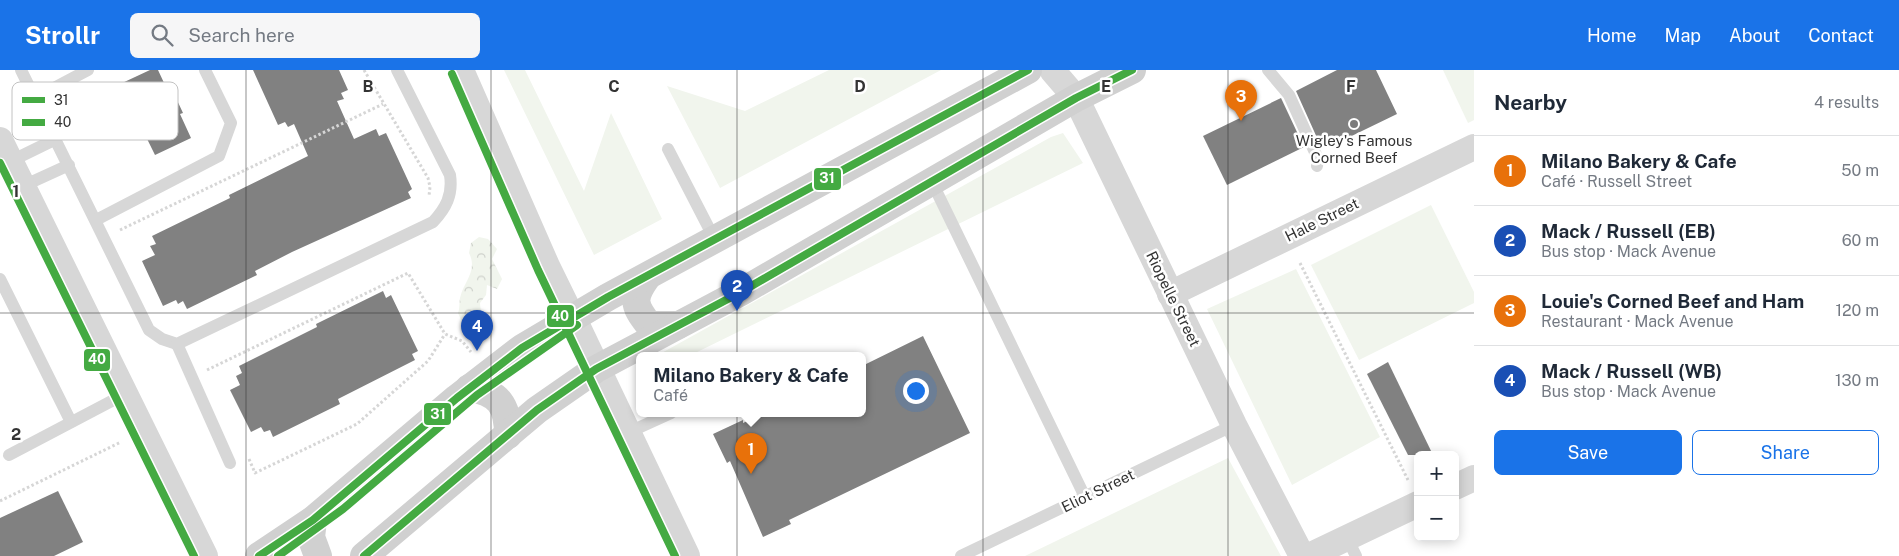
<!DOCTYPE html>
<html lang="en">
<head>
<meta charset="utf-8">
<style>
	:root { --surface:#fff; --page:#f6f6f7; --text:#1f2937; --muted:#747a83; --line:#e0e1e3; --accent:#1a73e8 }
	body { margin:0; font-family:"Public Sans",sans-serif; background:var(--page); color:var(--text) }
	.controls { position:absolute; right:15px; bottom:15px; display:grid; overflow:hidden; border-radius:8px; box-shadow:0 2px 12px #0003 }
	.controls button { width:45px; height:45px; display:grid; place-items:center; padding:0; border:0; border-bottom:1px solid var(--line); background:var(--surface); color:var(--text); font:25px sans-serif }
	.you { position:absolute; left:915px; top:320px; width:18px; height:18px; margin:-12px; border:4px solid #fff; border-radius:50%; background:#1a73e8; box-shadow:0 0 0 8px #1a73e833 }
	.badge { display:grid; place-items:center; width:32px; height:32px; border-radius:50%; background:var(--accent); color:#fff; font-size:16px; font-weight:700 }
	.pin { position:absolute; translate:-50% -41px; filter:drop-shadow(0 1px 2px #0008) }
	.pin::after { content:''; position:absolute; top:26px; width:18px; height:15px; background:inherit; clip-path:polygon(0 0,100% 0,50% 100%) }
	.popup { position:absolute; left:636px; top:282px; width:230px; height:65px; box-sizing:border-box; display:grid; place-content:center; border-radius:8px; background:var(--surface); filter:drop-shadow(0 1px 4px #0005); font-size:16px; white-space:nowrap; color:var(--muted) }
	.popup b { font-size:19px; color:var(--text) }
	.popup::after { content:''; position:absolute; left:50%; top:100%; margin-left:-10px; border:10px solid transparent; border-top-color:var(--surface) }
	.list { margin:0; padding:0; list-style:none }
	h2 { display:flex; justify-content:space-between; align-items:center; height:65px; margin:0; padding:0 20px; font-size:21px }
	h2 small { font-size:16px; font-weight:400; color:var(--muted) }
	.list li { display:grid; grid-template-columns:32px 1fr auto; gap:15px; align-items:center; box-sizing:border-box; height:70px; padding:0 20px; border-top:1px solid var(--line) }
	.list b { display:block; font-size:19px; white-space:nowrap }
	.list p { margin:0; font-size:16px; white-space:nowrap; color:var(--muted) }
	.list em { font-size:16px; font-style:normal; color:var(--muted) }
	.actions { display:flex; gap:10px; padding:15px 20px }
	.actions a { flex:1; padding:11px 0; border:1px solid var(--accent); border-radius:8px; text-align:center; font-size:18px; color:var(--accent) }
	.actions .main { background:var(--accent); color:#fff }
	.icon { flex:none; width:28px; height:28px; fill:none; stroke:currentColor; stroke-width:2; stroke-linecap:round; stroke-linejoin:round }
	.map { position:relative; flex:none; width:1474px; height:486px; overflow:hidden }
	header { display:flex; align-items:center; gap:30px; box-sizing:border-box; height:70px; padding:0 25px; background:var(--accent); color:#fff }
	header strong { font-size:24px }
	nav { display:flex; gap:28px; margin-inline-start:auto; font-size:18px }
	.search { width:350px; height:45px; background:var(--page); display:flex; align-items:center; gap:12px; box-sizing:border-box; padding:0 18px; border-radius:8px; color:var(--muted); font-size:19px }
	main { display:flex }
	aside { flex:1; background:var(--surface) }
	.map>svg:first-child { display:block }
	.grass { fill:#f1f5ed }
	.forest { fill:url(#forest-crowns) }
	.building { fill:#818181 }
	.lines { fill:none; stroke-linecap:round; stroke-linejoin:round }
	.path { stroke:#d6d6d6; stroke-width:3; stroke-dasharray:2.5 2.5; stroke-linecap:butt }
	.service { stroke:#d7d7d7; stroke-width:12 }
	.minor { stroke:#d7d7d7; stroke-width:26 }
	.tertiary { stroke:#d7d7d7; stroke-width:28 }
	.secondary { stroke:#d0d0d0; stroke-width:28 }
	.bus-1-casing { stroke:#fff; stroke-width:11 }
	.bus-2-casing { stroke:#fff; stroke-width:11 }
	.bus-1 { stroke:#44aa42; stroke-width:8 }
	.bus-2 { stroke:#44aa42; stroke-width:8 }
	.grid { fill:none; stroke:#333; stroke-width:1; stroke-opacity:0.55 }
	.poi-dot { fill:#7a7a7a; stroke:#fff; stroke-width:2 }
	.labels { text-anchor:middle; stroke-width:5; stroke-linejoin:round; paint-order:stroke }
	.poi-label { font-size:15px; fill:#333; stroke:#fff }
	.street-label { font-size:15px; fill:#333; stroke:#fff }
	.key { fill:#fff; stroke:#c2c2c2; stroke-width:1 }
	.key-label { font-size:14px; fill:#333 }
	.grid-label { font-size:16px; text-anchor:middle; font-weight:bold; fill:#333; stroke:#fff; stroke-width:5; stroke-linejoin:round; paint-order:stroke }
	.line-badge { stroke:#fff; stroke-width:2 }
	.badge-label { font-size:14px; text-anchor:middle; font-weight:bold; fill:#fff }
</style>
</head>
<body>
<header>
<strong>Strollr</strong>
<div class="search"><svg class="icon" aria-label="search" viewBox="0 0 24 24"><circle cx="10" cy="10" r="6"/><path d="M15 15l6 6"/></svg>Search here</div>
<nav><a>Home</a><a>Map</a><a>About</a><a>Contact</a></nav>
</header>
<main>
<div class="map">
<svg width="1474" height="486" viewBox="0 0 1474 486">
	<defs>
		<pattern id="forest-crowns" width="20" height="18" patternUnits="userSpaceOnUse" patternTransform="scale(1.25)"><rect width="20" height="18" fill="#f1f5ed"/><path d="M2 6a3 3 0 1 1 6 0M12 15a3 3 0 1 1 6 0" fill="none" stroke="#cfd2cc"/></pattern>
	</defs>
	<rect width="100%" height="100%" fill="#fff"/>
	<g class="grass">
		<polygon points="504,0 525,0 584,121 611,43 662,149 594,185"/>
		<polygon points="829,0 941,0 720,118 667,16 745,41"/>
		<polygon points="1443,0 1474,0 1474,50 1468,53"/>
		<polygon points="1063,63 1083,93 691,285 658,285 1051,67"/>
		<polygon points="1431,135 1474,222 1474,233 1359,290 1311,195"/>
		<polygon points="1296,199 1380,367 1292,415 1207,239"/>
		<polygon points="1228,388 1281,486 1025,486"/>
	</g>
	<path class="forest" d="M479,167L488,169L497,179L492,189L502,209L497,219L487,215L486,225L480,233L481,243L488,248L490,255L478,262L465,259L458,243C460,238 459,234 460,228C464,211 478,201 469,183L471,173Z"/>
	<g class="building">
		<polygon points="150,0 158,0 165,15 169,13 183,43 180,44 191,68 155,85 120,14"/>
		<polygon points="253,0 339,0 348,20 341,23 344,29 337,31 354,69 376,59 379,66 386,63 412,119 408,122 411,128 292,182 255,201 257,205 187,239 183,231 178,234 176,230 163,236 142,191 155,185 150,176 156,174 152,166 230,128 229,125 308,86 294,54 288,57 285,52 278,55"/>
		<polygon points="1337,0 1376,0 1397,44 1331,76 1326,66 1318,70 1296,21"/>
		<polygon points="1281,28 1304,77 1227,115 1203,66"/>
		<polygon points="383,221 386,228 391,225 418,281 412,284 415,290 338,329 340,334 273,367 270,360 264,362 261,357 251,362 230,320 240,315 236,306 242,303 239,296 317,257 316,254"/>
		<polygon points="923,266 970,363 789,450 791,454 763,467 730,391 727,393 713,364 743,350 743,353 765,343 862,343 862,296"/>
		<polygon points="1388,292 1433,385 1408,385 1367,304"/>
		<polygon points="58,421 83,472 54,486 0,486 0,448"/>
	</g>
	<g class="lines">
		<g class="path">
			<polyline points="364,0 428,108 430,117 429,126"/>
			<polyline points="120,160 383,34"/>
			<polyline points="1300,193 1408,410"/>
			<polyline points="207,300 408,203 445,264 462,271 471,282"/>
			<polyline points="249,389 255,403 357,354 428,291 445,264"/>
			<polyline points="0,431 121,372"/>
		</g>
		<g class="service">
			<path d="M21,0L149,260L162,269L177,274L433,152C446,138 453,125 450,105L397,0"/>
			<polyline points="1268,0 1289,25 1318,89 1317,96"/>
			<polyline points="35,28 88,0"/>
			<polyline points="668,79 715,170"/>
			<polyline points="11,91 56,69"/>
			<polyline points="932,112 1085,427"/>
			<polyline points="23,116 69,95"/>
			<polyline points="96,150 219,86 231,53 205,0"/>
			<polyline points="0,209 71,352"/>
			<polyline points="177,274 230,393"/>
			<polyline points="627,363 671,343"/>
			<polyline points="9,385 125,324"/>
			<polyline points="1347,468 1356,486"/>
			<polyline points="961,486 1234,355"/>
		</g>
		<g class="minor">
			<polyline points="461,0 547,196 572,247"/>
			<polyline points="1052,0 1076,28 1234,355 1302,486"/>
			<polyline points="0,70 205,486"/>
			<polyline points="1170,224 1474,77"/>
			<polyline points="1455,417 1474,408"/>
			<polyline points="1309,486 1418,434"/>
		</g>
		<polyline class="tertiary" points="572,247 686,486"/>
		<g class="secondary">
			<path d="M647,207C632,228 633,235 649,255H678"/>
			<path d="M469,318C499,322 508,336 508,365"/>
			<polyline points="313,450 311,467 318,486"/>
			<polyline points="259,486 313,450 457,328 522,278 608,227 1028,0"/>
			<polyline points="364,486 537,340 596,299 741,222 1076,28 1132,0"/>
		</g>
		<defs>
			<g id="bus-1">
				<polyline points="259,486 313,450 457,328 522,278 608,227 1028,0"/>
				<polyline points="364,486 537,340 596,299 741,222 1076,28 1132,0"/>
			</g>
			<g id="bus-2">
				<polyline points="452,4 538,200 675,486"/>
				<polyline points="0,93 194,486"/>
				<polyline points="278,486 343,439 477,325 577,255"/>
			</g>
		</defs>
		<use href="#bus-1" class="bus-1-casing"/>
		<use href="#bus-2" class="bus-2-casing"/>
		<use href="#bus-1" class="bus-1"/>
		<use href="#bus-2" class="bus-2"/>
	</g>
	<path class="grid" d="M246,0V486M491,0V486M737,0V486M983,0V486M1228,0V486M0,243H1474"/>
	<circle class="poi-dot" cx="1354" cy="54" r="5"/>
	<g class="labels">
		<g class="poi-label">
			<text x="1354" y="76">Wigley's Famous<tspan x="1354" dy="17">Corned Beef</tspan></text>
		</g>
		<g class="street-label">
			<text transform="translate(1322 150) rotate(-26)" y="5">Hale Street</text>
			<text transform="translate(1173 229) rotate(64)" y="5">Riopelle Street</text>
			<text transform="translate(1098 421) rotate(-26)" y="5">Eliot Street</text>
		</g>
	</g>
	<rect x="12" y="12" width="166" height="58" rx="8" class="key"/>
	<rect x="22" y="27" width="23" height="6" fill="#44aa42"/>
	<rect x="22" y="49" width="23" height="7" fill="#44aa42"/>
	<g class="key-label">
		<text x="54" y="35">31</text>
		<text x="54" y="57">40</text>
	</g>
	<g class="grid-label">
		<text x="368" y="22">B</text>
		<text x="614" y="22">C</text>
		<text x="860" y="22">D</text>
		<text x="1106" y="22">E</text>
		<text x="1351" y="22">F</text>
		<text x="16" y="127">1</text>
		<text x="16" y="370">2</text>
	</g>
	<g class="line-badge">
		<rect x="813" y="97" width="29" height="24" rx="5" fill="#44aa42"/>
		<rect x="546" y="234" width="29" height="24" rx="5" fill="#44aa42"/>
		<rect x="83" y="278" width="28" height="24" rx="5" fill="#44aa42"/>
		<rect x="423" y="332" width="29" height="24" rx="5" fill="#44aa42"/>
	</g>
	<g class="badge-label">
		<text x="827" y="113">31</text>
		<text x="560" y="251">40</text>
		<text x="97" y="294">40</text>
		<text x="438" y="349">31</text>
	</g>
</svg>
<div class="controls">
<button>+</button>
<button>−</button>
</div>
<div class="you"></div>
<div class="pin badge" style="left:751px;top:404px;background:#e8710a">1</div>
<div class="popup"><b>Milano Bakery &amp; Cafe</b>Café</div>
<div class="pin badge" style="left:737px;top:241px;background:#1a4fb4">2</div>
<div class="pin badge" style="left:1241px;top:51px;background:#e8710a">3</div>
<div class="pin badge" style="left:477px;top:281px;background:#1a4fb4">4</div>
</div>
<aside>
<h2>Nearby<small>4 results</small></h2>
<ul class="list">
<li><span class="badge" style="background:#e8710a">1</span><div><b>Milano Bakery &amp; Cafe</b><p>Café · Russell Street</p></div><em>50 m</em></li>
<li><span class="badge" style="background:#1a4fb4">2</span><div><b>Mack / Russell (EB)</b><p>Bus stop · Mack Avenue</p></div><em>60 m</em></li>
<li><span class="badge" style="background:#e8710a">3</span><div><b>Louie's Corned Beef and Ham</b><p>Restaurant · Mack Avenue</p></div><em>120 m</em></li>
<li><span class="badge" style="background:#1a4fb4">4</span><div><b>Mack / Russell (WB)</b><p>Bus stop · Mack Avenue</p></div><em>130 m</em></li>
</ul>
<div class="actions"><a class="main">Save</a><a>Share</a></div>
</aside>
</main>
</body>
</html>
